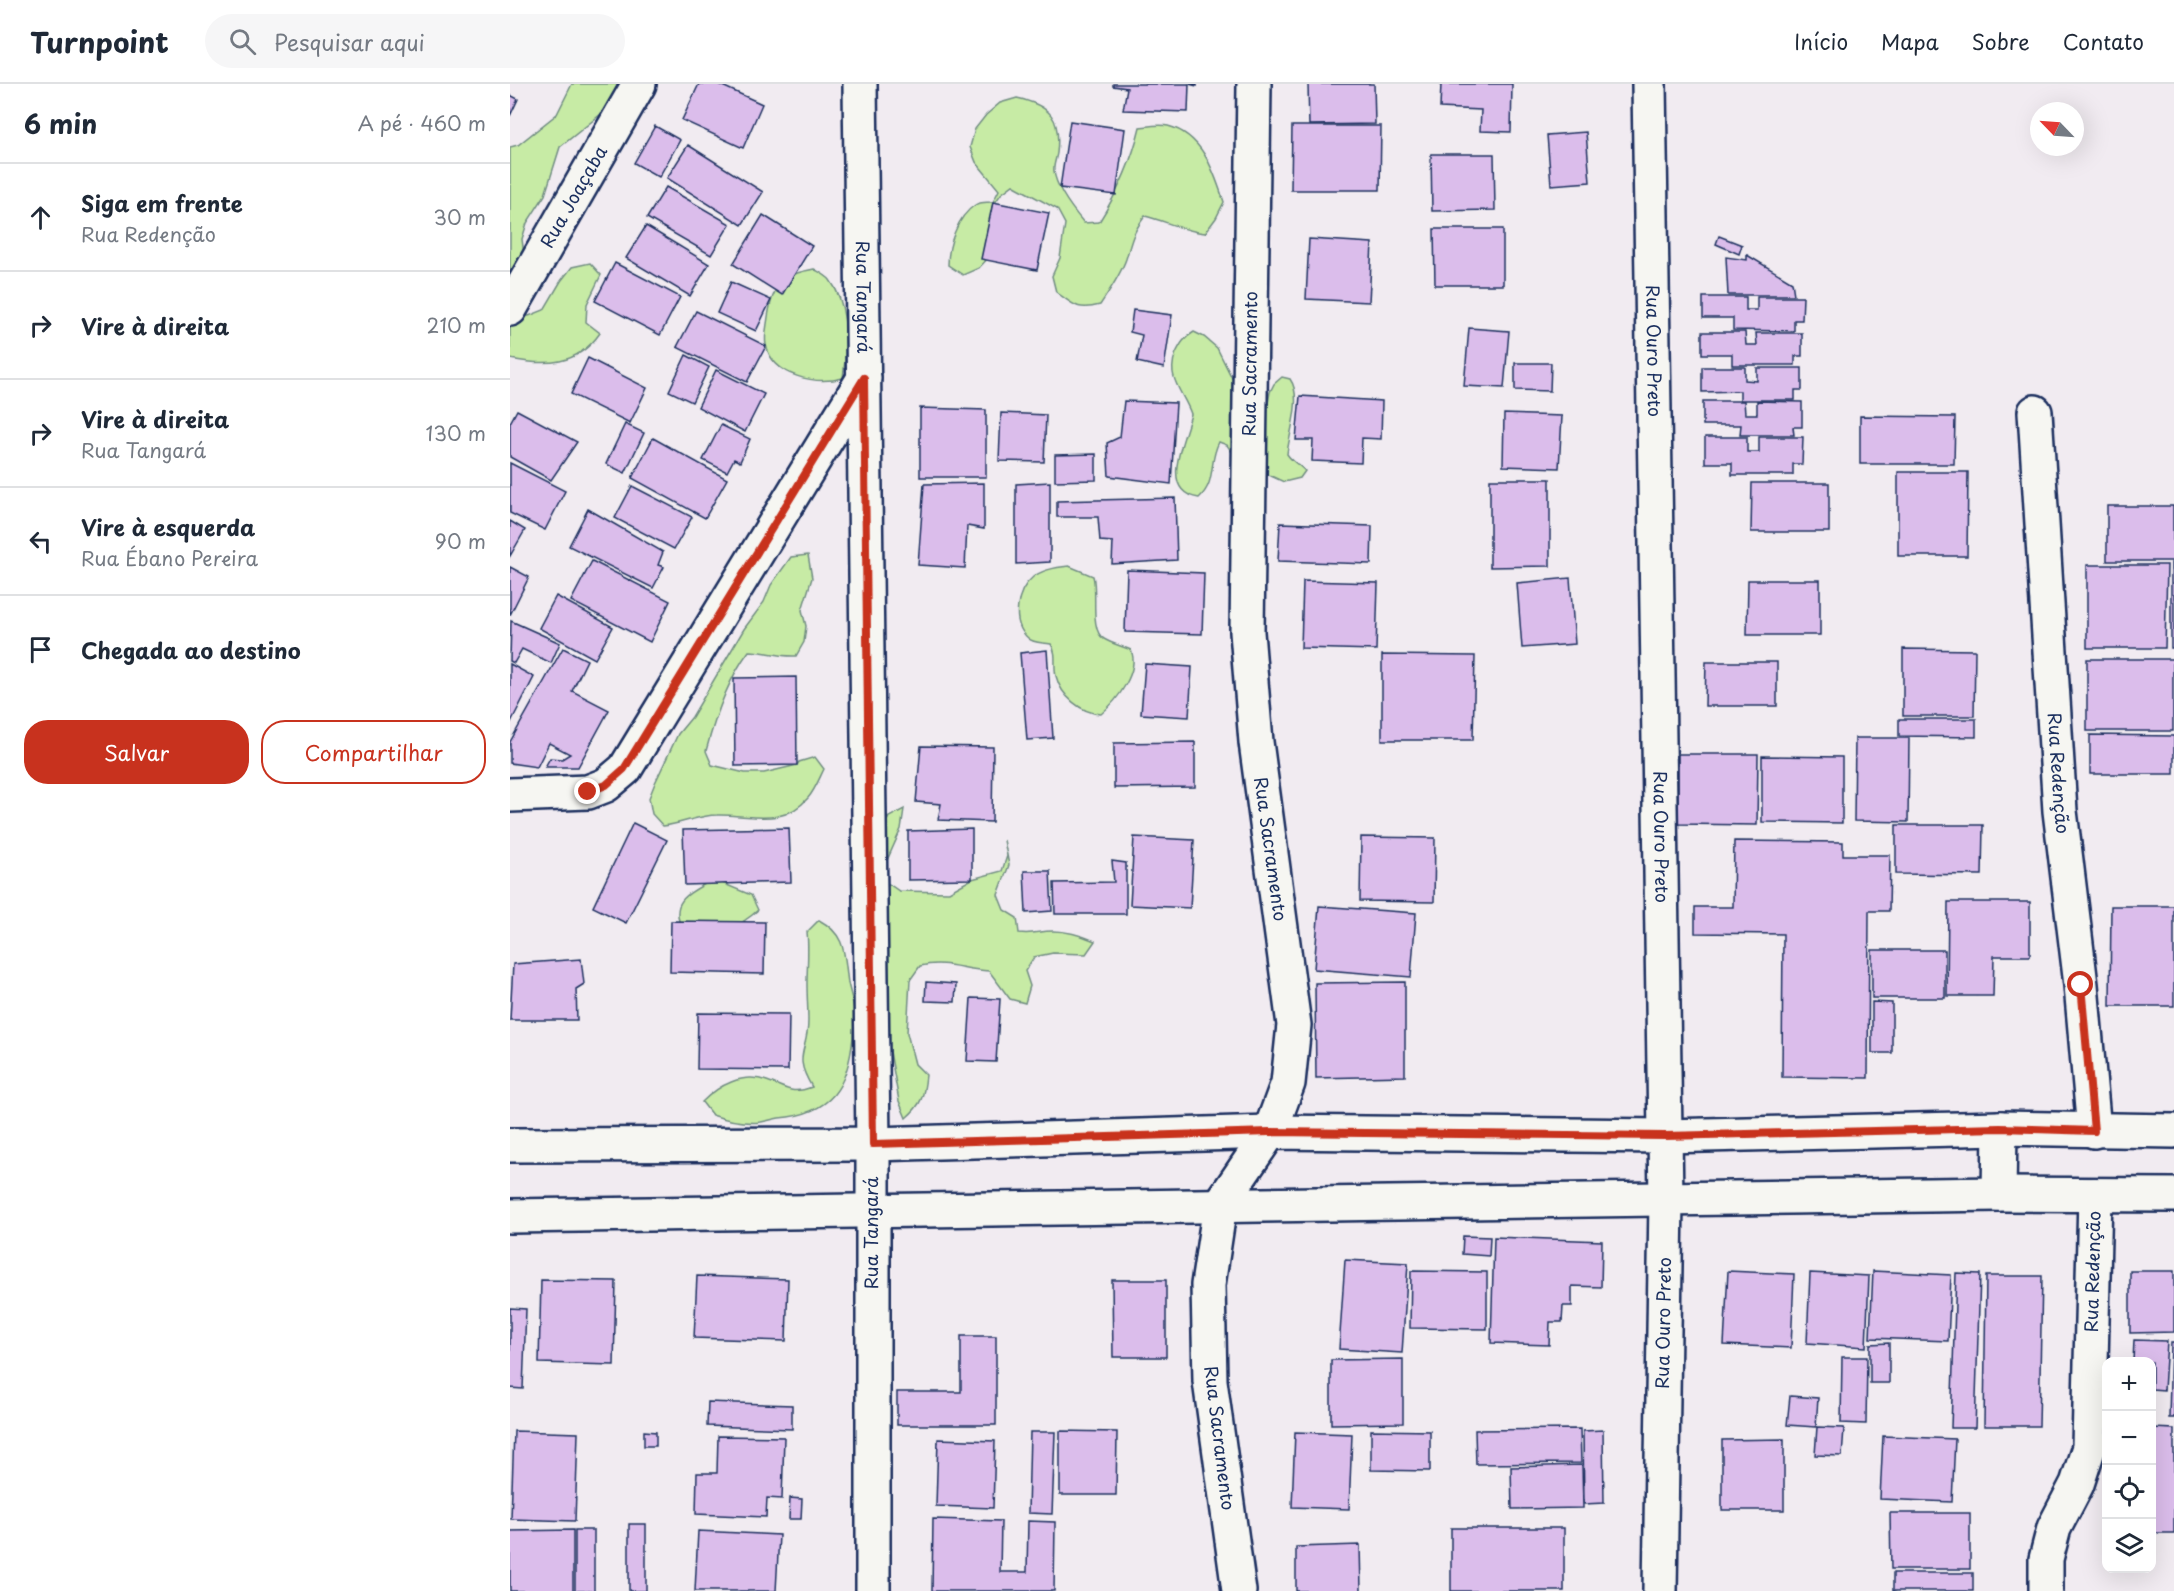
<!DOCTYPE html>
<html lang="pt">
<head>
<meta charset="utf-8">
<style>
	:root { --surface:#fff; --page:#f6f6f7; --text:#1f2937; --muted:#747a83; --line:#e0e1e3; --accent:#c8321e }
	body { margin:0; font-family:"Playpen Sans",sans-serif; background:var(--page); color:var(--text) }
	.controls { position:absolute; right:18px; bottom:18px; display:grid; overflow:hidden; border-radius:12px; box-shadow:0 6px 24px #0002 }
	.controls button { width:54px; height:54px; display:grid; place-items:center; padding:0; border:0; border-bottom:2px solid var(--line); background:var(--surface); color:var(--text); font:30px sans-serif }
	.compass { position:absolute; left:1520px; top:18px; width:54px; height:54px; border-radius:50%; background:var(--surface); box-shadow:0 6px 24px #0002; rotate:295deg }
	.stop { position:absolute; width:18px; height:18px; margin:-14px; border:4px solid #c8321e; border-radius:50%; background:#fff }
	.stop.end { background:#c8321e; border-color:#fff; box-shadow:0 2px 6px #0008 }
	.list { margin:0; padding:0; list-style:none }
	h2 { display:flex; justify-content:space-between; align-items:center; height:78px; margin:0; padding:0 24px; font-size:26px }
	h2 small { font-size:20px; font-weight:400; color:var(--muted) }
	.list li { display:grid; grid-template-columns:39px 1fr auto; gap:18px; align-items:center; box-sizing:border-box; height:108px; padding:0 24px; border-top:2px solid var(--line) }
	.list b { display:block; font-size:22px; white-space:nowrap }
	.list p { margin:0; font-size:20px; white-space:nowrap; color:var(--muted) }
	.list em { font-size:20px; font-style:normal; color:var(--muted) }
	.actions { display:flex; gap:12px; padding:18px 24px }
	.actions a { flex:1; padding:14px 0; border:2px solid var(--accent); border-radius:24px; text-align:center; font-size:21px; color:var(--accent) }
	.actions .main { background:var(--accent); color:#fff }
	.icon { flex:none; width:33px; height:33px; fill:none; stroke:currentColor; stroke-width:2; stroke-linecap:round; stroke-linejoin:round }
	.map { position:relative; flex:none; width:1664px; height:1507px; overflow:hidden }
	header { display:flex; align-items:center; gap:36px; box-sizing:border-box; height:84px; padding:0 30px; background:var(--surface); border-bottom:2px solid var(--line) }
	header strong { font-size:28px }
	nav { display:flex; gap:33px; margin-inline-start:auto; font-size:21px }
	.search { width:420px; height:54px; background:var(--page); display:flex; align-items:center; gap:15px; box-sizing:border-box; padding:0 21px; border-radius:33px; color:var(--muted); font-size:22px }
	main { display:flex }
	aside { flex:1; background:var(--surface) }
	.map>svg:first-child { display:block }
	.green { fill:#c7eba5; stroke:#718d82; stroke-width:1.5 }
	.building { fill:#dbbdeb; stroke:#1b2f5e; stroke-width:1.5 }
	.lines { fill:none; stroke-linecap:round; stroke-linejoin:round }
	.minor-casing { stroke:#1b2f5e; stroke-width:38 }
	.major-casing { stroke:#1b2f5e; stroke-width:38 }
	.minor { stroke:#f6f6f2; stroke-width:33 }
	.major { stroke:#f6f6f2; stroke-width:33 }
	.route { stroke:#c8321e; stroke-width:8 }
	.labels { text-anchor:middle; stroke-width:6; stroke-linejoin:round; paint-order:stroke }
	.street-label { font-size:18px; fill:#1b2f5e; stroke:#f6f6f2 }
</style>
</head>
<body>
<header>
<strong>Turnpoint</strong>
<div class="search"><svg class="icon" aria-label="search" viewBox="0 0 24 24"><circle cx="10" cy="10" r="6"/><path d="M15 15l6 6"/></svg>Pesquisar aqui</div>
<nav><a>Início</a><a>Mapa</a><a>Sobre</a><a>Contato</a></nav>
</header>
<main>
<aside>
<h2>6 min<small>A pé · 460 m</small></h2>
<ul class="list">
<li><svg class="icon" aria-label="ahead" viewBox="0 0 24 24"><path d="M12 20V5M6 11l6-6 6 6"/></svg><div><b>Siga em frente</b><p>Rua Redenção</p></div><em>30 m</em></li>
<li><svg class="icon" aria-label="right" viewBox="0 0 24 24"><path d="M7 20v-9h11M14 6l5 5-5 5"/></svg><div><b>Vire à direita</b></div><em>210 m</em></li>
<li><svg class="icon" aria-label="right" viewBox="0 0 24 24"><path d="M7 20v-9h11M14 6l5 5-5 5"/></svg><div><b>Vire à direita</b><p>Rua Tangará</p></div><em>130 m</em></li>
<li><svg class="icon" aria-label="left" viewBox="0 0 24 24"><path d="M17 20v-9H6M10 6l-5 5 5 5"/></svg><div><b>Vire à esquerda</b><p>Rua Ébano Pereira</p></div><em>90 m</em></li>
<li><svg class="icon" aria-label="arrive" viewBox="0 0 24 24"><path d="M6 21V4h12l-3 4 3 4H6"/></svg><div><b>Chegada ao destino</b></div></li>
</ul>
<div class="actions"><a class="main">Salvar</a><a>Compartilhar</a></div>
</aside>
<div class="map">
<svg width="1664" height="1507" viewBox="0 0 1664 1507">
	<rect width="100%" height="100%" fill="#f1ebf1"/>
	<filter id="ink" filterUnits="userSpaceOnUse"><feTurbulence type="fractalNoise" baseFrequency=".0167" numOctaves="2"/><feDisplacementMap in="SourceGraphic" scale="12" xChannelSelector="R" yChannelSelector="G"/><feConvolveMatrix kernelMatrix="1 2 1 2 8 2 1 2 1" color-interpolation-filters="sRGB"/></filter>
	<g filter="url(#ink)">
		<g class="green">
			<polygon points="62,0 113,0 101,22 50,63 35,111 17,139 12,155 14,171 0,208 0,63 8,61 47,30"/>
			<path d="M507,14C541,22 551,34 547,69C546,75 543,82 544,87C546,104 563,126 574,139L589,138C608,108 622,77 630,43C639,42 650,40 658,42C693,51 704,88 714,118L706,134L695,149C674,147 656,137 635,132C622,150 622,155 616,175C610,192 599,207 590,221C567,227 564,221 546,208L542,192L550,174L555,140L547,125L503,101L491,110L482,123L480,172L469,184L453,191L438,181C438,161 447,133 465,121C469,118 478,118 483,118L489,106L466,78L460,63L465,45L476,31L490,19Z"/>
			<path d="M80,179L91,191L77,220L76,238L90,249C67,282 36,282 0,275V227L2,230L19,232L34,226L51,197L62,183Z"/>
			<path d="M304,185C309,188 316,191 320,196C339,221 337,265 333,294C306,301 263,293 256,261C254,253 257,242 258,233C260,220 263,205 274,196C283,189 294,187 304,185Z"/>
			<path d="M684,248L694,253L707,264L732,314L745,329L757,325L760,308L764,300L772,293L780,295C793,313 779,349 777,370C782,378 789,380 795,387L790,394L774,398L728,377L717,361L709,358C698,379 707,397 689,414C647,408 676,353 681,330C674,309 655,293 666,269C671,259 674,254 684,248Z"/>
			<path d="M298,471L302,494L292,526L296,542L294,558L286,572C268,573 256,567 239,567C218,595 205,633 196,667L202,681L235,689H254L287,681L289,678L305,673L314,685C309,695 305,706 298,714C272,744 241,730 207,731C189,731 171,740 153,742L142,730L139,714L145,699L168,650L182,633L234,545L254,518L261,501L281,473Z"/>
			<path d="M559,482L583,492C588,508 579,546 594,555C602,560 612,562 621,566C630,587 607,617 591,630C571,629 551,612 546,592C543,580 548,571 541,560C533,558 524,560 518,554C501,539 506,507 523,493C532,486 548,483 559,482Z"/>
			<path d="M394,725L391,745L375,781L376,798L389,807L439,808L462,795L492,787L497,772L494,756L499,781L488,811L494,826L507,834L509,849C524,851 529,847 543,847C558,847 571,851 585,857L576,870L543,869L524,873L515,887L520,902L515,919L500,915L479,887C452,886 438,876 410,882L400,896L397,949L405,980L416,991C414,1012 412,1020 396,1034L389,1017L373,929L372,748L379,733Z"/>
			<path d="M197,799H212L241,811L248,826C223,849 208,846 175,851C159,822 171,813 197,799Z"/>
			<path d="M309,836C337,851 334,871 338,899C340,908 343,917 344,926C346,934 343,944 343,953C338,1003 321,1030 269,1034C263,1035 257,1037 251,1038C235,1040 217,1036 202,1031L192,1018C209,1001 233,988 257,997C277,1004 281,1011 302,1003C282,970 298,969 298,937C298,925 297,912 297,900C297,882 299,866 297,848Z"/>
		</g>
		<g class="building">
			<polygon points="189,0 208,0 252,20 233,64 172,36"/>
			<polygon points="603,0 687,0 687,2 679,0 678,28 613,26 617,4 603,2"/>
			<polygon points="798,0 864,0 865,40 799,41"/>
			<polygon points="931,0 1002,0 1001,48 970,47 971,26 930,24"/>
			<polygon points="0,11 8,15 0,32"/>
			<polygon points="560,37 615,45 606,111 550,104"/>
			<polygon points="145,42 170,56 149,93 124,79"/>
			<polygon points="782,42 871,42 870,106 781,106"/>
			<polygon points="1076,48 1080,98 1041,101 1037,51"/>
			<polygon points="178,61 253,108 232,141 157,94"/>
			<polygon points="921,70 984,70 985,126 922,127"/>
			<polygon points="156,103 220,140 201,171 137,134"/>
			<polygon points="483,118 539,129 527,186 471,175"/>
			<polygon points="253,131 302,162 272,211 223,180"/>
			<polygon points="136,142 199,180 180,212 116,174"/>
			<polygon points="924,145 993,145 993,201 925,201"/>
			<polygon points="1209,152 1232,161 1229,170 1206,160"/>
			<polygon points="799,155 862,159 859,218 796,215"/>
			<polygon points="1237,171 1282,198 1284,211 1218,211 1216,173 1237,176"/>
			<polygon points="105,179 170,213 150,251 85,217"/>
			<polygon points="221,198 261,216 246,247 207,229"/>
			<polygon points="1193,213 1236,213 1236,226 1247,226 1247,213 1293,213 1292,236 1284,236 1284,247 1223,246 1223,234 1193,234"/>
			<polygon points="623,226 662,231 654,284 627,278 632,251 620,248"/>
			<polygon points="186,227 256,262 237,298 167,263"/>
			<polygon points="959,244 999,247 994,304 954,302"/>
			<polygon points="1192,248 1235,248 1236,261 1247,261 1246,249 1292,249 1292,272 1285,272 1285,281 1222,281 1222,270 1192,270"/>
			<polygon points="176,271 199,283 182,318 159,307"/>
			<polygon points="78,274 137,304 120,339 61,310"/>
			<polygon points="1005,279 1041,279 1040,307 1005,306"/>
			<polygon points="1192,283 1235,283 1235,296 1247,297 1247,284 1292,284 1292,306 1285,306 1285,316 1230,316 1230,307 1192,308"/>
			<polygon points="206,286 254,310 235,348 188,323"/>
			<polygon points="790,312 872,317 871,355 852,354 851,379 802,377 803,356 786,356"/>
			<polygon points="614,317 666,319 661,400 599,392 597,359 610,353"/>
			<polygon points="1193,317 1234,317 1235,330 1247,330 1247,317 1292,318 1292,343 1283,343 1284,351 1230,351 1231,341 1193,341"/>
			<polygon points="410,324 476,326 476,393 410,393"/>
			<polygon points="7,326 67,358 41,396 0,373 0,339"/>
			<polygon points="491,329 536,331 534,378 489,377"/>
			<polygon points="994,330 1052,332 1049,384 993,382"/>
			<polygon points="1350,332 1445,333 1444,380 1350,380"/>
			<polygon points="115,340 134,349 115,389 96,380"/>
			<polygon points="211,341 240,355 230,378 224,375 217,388 193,376"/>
			<polygon points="1195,353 1237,353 1237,368 1249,368 1249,353 1293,353 1292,380 1283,380 1283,391 1222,391 1222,379 1195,379"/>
			<polygon points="143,354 217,395 195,434 122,394"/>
			<polygon points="586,370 586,396 545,397 545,371"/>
			<polygon points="0,379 55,407 35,446 0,429"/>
			<polygon points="1388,388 1458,388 1457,472 1388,472"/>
			<polygon points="980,395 1040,395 1040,482 980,483"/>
			<polygon points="540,398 540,478 506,480 506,400"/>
			<polygon points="474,399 474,445 457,442 455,484 408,481 414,400"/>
			<polygon points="1242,399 1319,399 1319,448 1241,448"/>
			<polygon points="122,402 182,433 164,465 105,434"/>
			<polygon points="665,414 667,476 602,480 603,458 590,457 588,433 547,433 547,417"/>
			<rect x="1597" y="422" width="66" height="55"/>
			<polygon points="78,425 153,468 148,481 154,483 143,504 59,462"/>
			<polygon points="0,437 15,446 0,472"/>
			<polygon points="770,439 862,442 861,480 768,477"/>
			<polygon points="82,477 160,517 140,558 61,517"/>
			<rect x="1661" y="479" width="3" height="85"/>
			<polygon points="1577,481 1657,481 1655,564 1577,564"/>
			<polygon points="0,483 19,493 0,531"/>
			<polygon points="617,486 694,489 692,550 615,548"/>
			<polygon points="1060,494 1065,560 1012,564 1007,499"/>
			<polygon points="1238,496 1310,496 1310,551 1237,551"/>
			<polygon points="793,497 868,499 866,566 791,564"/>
			<polygon points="46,512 103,543 85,575 29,544"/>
			<polygon points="1,537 50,559 41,579 12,565 4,579 0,577"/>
			<polygon points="53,564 77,576 62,607 99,626 68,683 35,683 40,674 52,675 60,670 39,659 27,683 0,679 0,658"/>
			<polygon points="1393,565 1465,566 1464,632 1393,632"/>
			<polygon points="537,566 543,654 517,656 510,569"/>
			<polygon points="872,571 965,572 963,656 872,656"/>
			<rect x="1577" y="575" width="86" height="72"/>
			<polygon points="1196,578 1267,578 1267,622 1195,622"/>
			<polygon points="0,580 24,593 0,640"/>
			<polygon points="635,580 682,583 679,633 631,630"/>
			<polygon points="286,593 287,681 225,682 224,594"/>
			<polygon points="1389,635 1466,635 1466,653 1389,652"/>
			<polygon points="1580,651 1664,652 1664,690 1580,690"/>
			<polygon points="1345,654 1399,654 1398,738 1344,737"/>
			<polygon points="685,658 685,703 604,704 604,659"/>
			<polygon points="411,662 483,663 482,738 428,736 431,720 406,718"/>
			<polygon points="1168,670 1248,670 1247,741 1168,740"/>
			<polygon points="1252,672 1332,673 1332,739 1252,738"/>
			<polygon points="123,739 157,756 116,839 83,823"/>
			<polygon points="1386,741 1473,741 1472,791 1386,790"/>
			<polygon points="279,744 281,798 175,801 173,746"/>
			<polygon points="462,745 462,795 398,796 398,747"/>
			<polygon points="624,753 684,756 680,824 620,821"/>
			<polygon points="851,753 925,754 924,818 850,817"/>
			<polygon points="1224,757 1333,758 1333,771 1380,771 1379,827 1359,827 1358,994 1272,993 1273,850 1185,849 1185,823 1223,823"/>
			<polygon points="602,777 616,779 616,830 545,830 544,799 604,798"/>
			<polygon points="514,787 540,787 542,827 516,829"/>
			<polygon points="1438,818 1520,818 1520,872 1484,872 1483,912 1437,912"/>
			<polygon points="809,822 906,829 901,893 804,885"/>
			<polygon points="1601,822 1664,822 1664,922 1600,922"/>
			<polygon points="161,837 255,838 254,890 160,888"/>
			<rect x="1362" y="866" width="73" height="48"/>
			<polygon points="71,875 74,900 66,905 67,936 0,936 3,880"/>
			<polygon points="416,898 446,900 445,918 415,917"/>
			<polygon points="895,898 895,992 806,994 805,899"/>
			<polygon points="461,914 490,915 486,978 457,977"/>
			<polygon points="1362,918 1382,919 1382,969 1362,969"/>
			<polygon points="188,929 279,930 278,986 187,985"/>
			<polygon points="953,1152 980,1153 979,1172 952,1170"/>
			<polygon points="984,1153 1092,1157 1091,1203 1062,1202 1062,1222 1053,1222 1052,1238 1040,1238 1039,1261 981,1259"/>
			<polygon points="835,1176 898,1179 892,1269 829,1265"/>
			<polygon points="901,1187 977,1188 977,1245 900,1244"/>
			<polygon points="1218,1187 1284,1190 1281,1264 1214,1261"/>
			<polygon points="1363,1187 1441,1191 1438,1257 1360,1254"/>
			<polygon points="1620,1187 1664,1187 1664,1248 1620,1249"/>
			<polygon points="1300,1189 1359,1192 1356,1263 1297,1259"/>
			<polygon points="1446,1189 1470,1190 1465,1344 1441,1344"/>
			<polygon points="187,1192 278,1195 276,1257 184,1254"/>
			<polygon points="1476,1192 1532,1192 1529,1342 1474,1342"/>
			<polygon points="31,1196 106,1197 104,1281 29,1279"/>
			<polygon points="602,1196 656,1196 656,1273 603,1273"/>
			<polygon points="0,1224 16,1225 13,1305 0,1304"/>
			<polygon points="451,1252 486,1252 486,1341 387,1341 387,1308 451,1308"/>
			<polygon points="1624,1256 1657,1257 1654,1306 1642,1305 1642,1278 1623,1278"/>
			<polygon points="1379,1259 1379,1299 1360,1299 1360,1260"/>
			<polygon points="1661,1259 1664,1259 1664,1334 1659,1334"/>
			<polygon points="1332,1273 1357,1273 1356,1340 1331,1339"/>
			<polygon points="893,1275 893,1339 821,1340 821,1276"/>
			<polygon points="1280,1312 1308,1314 1306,1343 1277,1341"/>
			<polygon points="198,1318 282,1321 282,1345 197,1342"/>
			<polygon points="1307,1343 1334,1344 1332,1372 1305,1371"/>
			<polygon points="1642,1344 1664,1345 1664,1449 1642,1449"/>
			<polygon points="1070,1345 1071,1379 966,1380 965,1346"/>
			<polygon points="861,1346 920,1347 920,1387 861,1386"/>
			<polygon points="1093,1346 1094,1419 1074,1420 1073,1347"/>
			<polygon points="4,1347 68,1349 65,1437 1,1435"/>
			<polygon points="134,1347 146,1348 146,1362 134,1362"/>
			<polygon points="550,1347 607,1348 606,1411 550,1411"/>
			<polygon points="520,1348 545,1348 542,1430 518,1429"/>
			<polygon points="785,1348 842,1350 839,1425 782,1423"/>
			<polygon points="208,1352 274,1353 272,1415 257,1414 256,1433 186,1430 187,1389 207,1389"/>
			<polygon points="1373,1352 1445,1355 1442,1418 1370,1415"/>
			<polygon points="428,1355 485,1357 483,1424 426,1422"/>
			<polygon points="1274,1355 1274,1426 1212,1426 1212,1356"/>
			<polygon points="1072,1381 1073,1424 1002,1425 1001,1383"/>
			<polygon points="280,1414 292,1415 291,1435 279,1435"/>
			<polygon points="1380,1429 1460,1429 1460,1485 1381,1485"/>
			<polygon points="423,1435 491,1437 490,1488 517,1488 518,1437 545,1438 544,1507 422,1507"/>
			<rect x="119" y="1440" width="17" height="67"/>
			<rect x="941" y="1444" width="113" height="63"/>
			<polygon points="63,1446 63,1507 0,1507 0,1447"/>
			<rect x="65" y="1446" width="19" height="61"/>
			<polygon points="188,1447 269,1451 266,1507 185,1507"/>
			<polygon points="850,1461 851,1507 786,1507 786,1463"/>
			<rect x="1383" y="1489" width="80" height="18"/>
		</g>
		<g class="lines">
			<defs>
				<g id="minor">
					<path id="s1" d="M350,0L363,1060V1507"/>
					<path id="s2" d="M1139,0L1156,1116L1150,1507"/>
					<path id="s3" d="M0,225L129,0"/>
					<path id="s4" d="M1525,328L1550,727L1571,901L1584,1047"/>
					<polyline points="0,711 78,708 96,701 115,685 354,294"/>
					<path id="s5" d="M729,1507L700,1297L698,1201L710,1121L760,1048L778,999L784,941L746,658L737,548L744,0"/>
					<path id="s6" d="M1536,1507V1475L1544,1444L1567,1400L1579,1363L1585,1111"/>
				</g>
				<g id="major">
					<polyline points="0,1061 363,1060 760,1048 1155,1052 1490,1044 1664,1047"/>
					<polyline points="1489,1110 1490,1044"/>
					<polyline points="0,1132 1489,1110 1664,1111"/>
				</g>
			</defs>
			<use href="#minor" class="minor-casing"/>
			<use href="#major" class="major-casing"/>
			<use href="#minor" class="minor"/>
			<use href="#major" class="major"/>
		</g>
	</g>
	<g class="lines" filter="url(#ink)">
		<polyline class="route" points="78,708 96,701 114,685 354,294 363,1060 760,1048 1155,1052 1490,1044 1584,1047 1571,901"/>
	</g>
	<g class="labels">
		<g class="street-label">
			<text dy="6" stroke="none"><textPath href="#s3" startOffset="129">Rua Joaçaba</textPath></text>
			<text dy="6" stroke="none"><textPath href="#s1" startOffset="213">Rua Tangará</textPath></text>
			<text dy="6" stroke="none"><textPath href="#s2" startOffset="267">Rua Ouro Preto</textPath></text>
			<text dy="6" stroke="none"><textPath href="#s5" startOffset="1252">Rua Sacramento</textPath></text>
			<text dy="6" stroke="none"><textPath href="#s4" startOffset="362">Rua Redenção</textPath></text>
			<text dy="6" stroke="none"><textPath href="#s2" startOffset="753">Rua Ouro Preto</textPath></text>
			<text transform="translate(760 765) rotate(82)" y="6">Rua Sacramento</text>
			<text transform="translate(362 1149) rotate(-90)" y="6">Rua Tangará</text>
			<text dy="6" stroke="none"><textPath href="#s6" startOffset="328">Rua Redenção</textPath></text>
			<text transform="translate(1154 1239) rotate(-89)" y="6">Rua Ouro Preto</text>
			<text transform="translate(709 1354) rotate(83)" y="6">Rua Sacramento</text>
		</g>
	</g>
</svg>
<div class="controls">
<button>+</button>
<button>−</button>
<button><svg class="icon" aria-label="locate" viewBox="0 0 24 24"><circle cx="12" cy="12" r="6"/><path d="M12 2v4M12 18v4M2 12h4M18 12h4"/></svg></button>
<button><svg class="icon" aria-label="layers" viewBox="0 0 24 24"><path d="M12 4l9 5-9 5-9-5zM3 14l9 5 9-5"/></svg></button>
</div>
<svg class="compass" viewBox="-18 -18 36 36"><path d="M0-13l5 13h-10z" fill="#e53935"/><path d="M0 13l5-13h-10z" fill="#747a83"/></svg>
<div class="stop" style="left:1571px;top:901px"></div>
<div class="stop end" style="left:78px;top:708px"></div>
</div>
</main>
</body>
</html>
